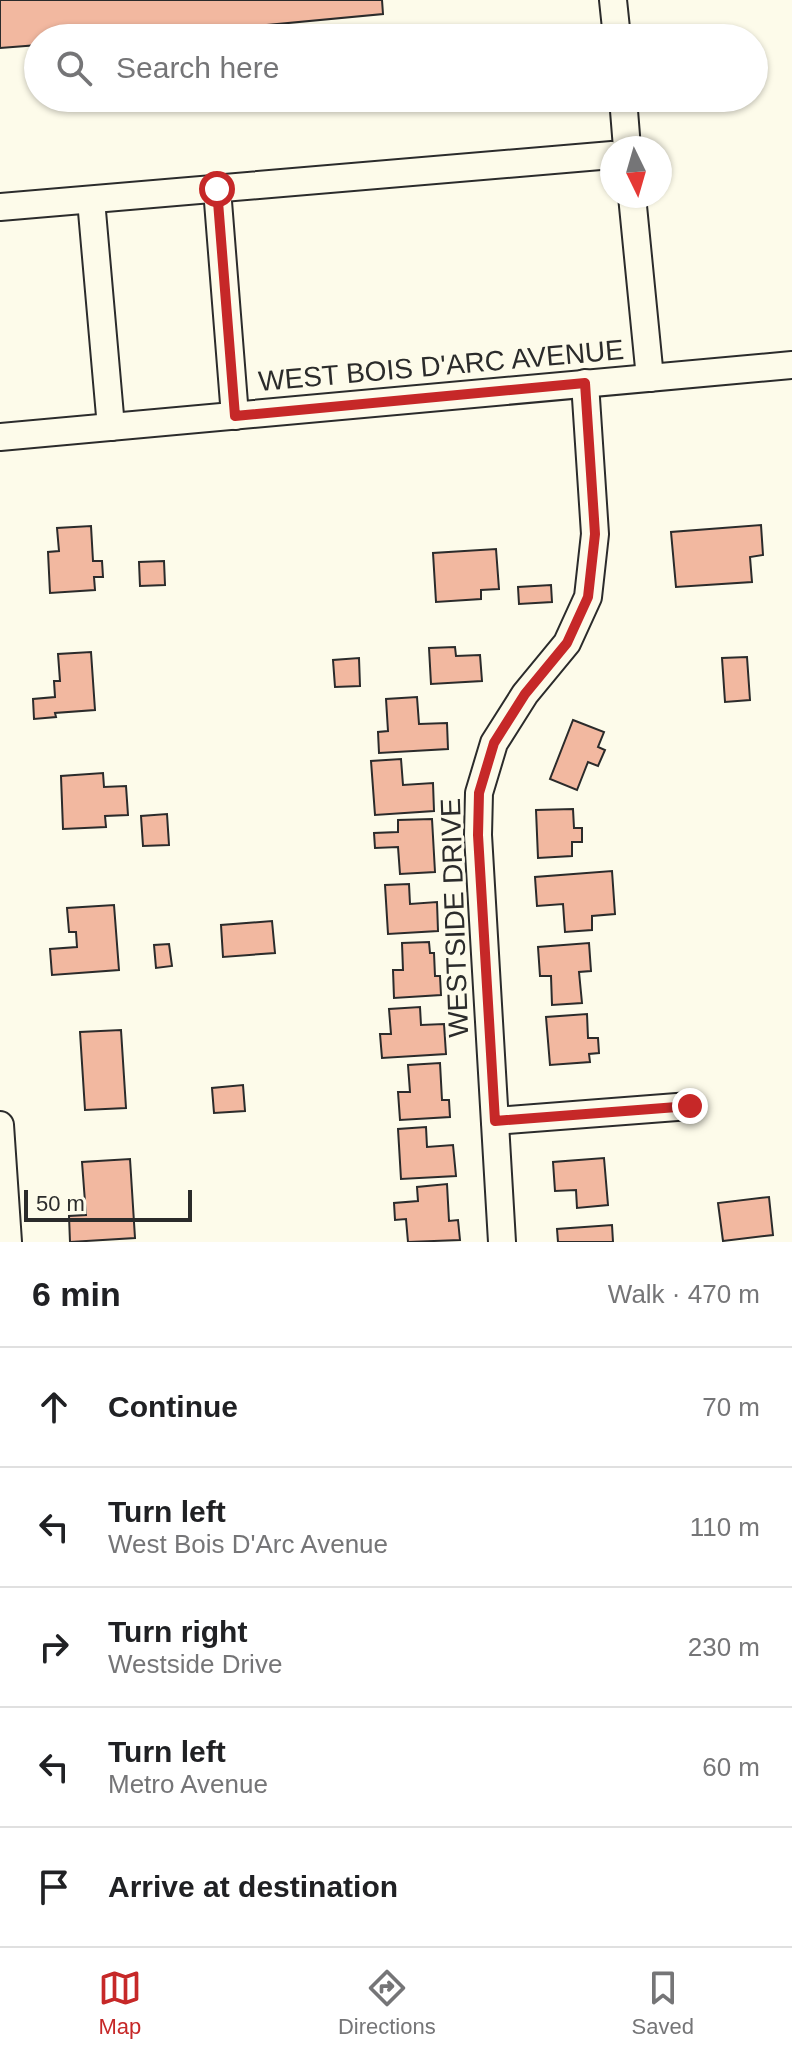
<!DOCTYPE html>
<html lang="en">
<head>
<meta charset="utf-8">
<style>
	:root { --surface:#fff; --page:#f6f6f6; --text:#202124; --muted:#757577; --line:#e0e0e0; --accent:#c62828 }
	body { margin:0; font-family:Arial,sans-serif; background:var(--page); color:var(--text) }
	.compass { position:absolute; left:600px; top:136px; width:72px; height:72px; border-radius:50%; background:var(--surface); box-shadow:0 2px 6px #0004; rotate:175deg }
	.scale { position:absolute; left:24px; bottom:20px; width:168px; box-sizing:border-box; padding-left:8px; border:4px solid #2b2b2b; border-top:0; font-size:22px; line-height:28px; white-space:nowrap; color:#2b2b2b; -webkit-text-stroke:6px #fdfbea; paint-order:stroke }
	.stop { position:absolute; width:24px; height:24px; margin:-18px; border:6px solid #c62828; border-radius:50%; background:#fff }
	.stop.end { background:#c62828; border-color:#fff; box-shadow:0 2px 8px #0008 }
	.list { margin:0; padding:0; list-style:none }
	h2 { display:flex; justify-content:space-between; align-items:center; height:104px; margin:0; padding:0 32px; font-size:34px }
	h2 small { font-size:26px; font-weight:400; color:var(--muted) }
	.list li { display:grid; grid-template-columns:52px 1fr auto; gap:24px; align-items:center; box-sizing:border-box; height:120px; padding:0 32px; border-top:2px solid var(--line) }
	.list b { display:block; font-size:30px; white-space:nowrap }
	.list p { margin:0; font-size:26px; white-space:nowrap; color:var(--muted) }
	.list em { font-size:26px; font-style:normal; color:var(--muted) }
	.icon { flex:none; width:44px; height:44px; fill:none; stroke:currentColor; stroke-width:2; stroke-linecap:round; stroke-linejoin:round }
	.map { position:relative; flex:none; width:792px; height:1242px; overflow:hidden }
	.search { position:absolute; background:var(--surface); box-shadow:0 2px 6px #0004; left:24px; right:24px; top:24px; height:88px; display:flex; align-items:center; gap:20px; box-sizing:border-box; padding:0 28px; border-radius:44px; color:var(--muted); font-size:30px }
	.sheet { height:704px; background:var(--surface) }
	nav { display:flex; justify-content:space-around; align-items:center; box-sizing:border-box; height:112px; border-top:2px solid var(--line); background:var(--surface); font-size:22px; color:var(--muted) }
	nav a { display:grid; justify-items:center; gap:4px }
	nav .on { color:var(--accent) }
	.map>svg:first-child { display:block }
	.building { fill:#f2b8a0; stroke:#2b2b2b; stroke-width:2 }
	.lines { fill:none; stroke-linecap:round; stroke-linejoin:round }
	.minor-casing { stroke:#2b2b2b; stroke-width:30 }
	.minor { stroke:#fdfbea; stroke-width:26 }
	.route { stroke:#c62828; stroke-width:10 }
	.labels { text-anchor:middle; stroke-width:6; stroke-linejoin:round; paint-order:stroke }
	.street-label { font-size:28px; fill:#2b2b2b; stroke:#fdfbea }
</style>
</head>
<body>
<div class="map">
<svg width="792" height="1242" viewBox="0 0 792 1242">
	<rect width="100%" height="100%" fill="#fdfbea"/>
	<g class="building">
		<polygon points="0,0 382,0 383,14 257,26 258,38 38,38 38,45 0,48"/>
		<polygon points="761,525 763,555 750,557 752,582 676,587 671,532"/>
		<polygon points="91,526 93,561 102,561 103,577 94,577 95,590 50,593 48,552 59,551 57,528"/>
		<polygon points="496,549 499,589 481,590 481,599 436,602 433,553"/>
		<polygon points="164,561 165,585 140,586 139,562"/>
		<polygon points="551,585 552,602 519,604 518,587"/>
		<polygon points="455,647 456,656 480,655 482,681 431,684 429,648"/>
		<polygon points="91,652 95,710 55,713 56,717 34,719 33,699 55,697 54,681 60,681 58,654"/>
		<polygon points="747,657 750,700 725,702 722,658"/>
		<polygon points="359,658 360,686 335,687 333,660"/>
		<polygon points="417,697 419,724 447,723 448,749 379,753 378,732 388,731 386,699"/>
		<polygon points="573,720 604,732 598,747 605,750 598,766 588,762 577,790 550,779"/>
		<polygon points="401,759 403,785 433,783 434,811 375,815 371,761"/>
		<polygon points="103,773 104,787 126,786 128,815 105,816 106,827 63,829 61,776"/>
		<polygon points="573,809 574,828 582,828 582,842 572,842 572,856 538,858 536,810"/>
		<polygon points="167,814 169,845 143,846 141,816"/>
		<polygon points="432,819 435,872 400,874 398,847 375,848 374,833 398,832 398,820"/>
		<polygon points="612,871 615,914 592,916 592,930 565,932 563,904 537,906 535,877"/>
		<polygon points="409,884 410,904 437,902 438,931 388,934 385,885"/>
		<polygon points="114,905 119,970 52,975 50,949 77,947 76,932 69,932 67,908"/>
		<polygon points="272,921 275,953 223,957 221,925"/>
		<polygon points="429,942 430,953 434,953 435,976 440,976 441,995 394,998 393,970 403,970 402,943"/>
		<polygon points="589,943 591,971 579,972 582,1003 552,1005 551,976 540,976 538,947"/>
		<polygon points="169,944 172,966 156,968 154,945"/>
		<polygon points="420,1007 421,1025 444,1024 446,1054 382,1058 380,1034 391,1034 389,1009"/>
		<polygon points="587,1014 588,1038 598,1038 599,1053 589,1054 590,1062 550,1065 546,1017"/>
		<polygon points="121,1030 126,1108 85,1110 80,1032"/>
		<polygon points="440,1063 442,1100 449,1100 450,1117 400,1120 398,1092 410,1092 408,1065"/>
		<polygon points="243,1085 245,1111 214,1113 212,1088"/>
		<polygon points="426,1127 427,1147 453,1145 456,1176 401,1179 398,1129"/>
		<polygon points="604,1158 608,1205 577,1208 576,1190 555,1191 553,1162"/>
		<polygon points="130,1159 135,1238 70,1242 69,1216 86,1215 82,1162"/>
		<polygon points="447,1184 449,1221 458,1220 460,1240 408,1242 406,1219 395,1220 394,1203 418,1201 417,1187"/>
		<polygon points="769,1197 773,1235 723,1241 718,1203"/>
		<polygon points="612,1225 613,1242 558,1242 557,1229"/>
	</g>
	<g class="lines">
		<defs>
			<g id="minor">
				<polyline points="613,0 617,38"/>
				<polyline points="623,98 627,148"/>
				<polyline points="217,189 235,416"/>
				<polyline points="632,196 650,378"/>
				<polyline points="91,200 111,427"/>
				<polyline points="0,207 612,155"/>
				<polyline points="0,437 792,365"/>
				<polyline points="495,1121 690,1106"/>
				<polyline points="0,1125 8,1242"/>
				<polyline points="502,1242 478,835 479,793 494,743 525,694 567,643 588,597 595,534 585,383"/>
			</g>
		</defs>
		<use href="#minor" class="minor-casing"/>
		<use href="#minor" class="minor"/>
	</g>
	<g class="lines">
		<polyline class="route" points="217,189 235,416 585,383 595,534 588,597 567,643 525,694 494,743 479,793 478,835 495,1121 690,1106"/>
	</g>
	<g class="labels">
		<g class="street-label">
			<text transform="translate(441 365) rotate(-5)" y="10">WEST BOIS D'ARC AVENUE</text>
			<text transform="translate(454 918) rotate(-92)" y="10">WESTSIDE DRIVE</text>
		</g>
	</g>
</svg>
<svg class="compass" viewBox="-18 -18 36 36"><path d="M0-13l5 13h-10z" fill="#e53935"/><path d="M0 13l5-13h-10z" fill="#757577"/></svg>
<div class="scale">50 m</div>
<div class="stop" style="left:217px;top:189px"></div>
<div class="stop end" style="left:690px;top:1106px"></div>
<div class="search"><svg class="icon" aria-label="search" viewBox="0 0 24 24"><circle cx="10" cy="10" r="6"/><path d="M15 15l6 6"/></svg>Search here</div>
</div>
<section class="sheet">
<h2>6 min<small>Walk · 470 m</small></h2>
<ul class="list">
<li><svg class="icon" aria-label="ahead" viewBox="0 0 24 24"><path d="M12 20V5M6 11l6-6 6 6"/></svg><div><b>Continue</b></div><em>70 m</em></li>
<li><svg class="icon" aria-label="left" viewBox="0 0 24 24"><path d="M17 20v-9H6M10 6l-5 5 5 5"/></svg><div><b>Turn left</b><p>West Bois D'Arc Avenue</p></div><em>110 m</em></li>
<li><svg class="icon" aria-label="right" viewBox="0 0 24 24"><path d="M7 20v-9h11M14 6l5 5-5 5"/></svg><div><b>Turn right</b><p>Westside Drive</p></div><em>230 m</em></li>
<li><svg class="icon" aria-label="left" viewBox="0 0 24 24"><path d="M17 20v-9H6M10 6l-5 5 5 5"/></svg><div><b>Turn left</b><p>Metro Avenue</p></div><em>60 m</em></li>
<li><svg class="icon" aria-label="arrive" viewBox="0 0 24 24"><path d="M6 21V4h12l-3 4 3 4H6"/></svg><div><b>Arrive at destination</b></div></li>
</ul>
</section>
<nav>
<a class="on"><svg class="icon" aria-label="map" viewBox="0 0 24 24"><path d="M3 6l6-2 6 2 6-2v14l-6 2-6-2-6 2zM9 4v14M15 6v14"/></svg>Map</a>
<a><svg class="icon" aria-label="directions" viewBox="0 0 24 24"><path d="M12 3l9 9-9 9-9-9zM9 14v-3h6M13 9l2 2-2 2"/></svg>Directions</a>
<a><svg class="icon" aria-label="saved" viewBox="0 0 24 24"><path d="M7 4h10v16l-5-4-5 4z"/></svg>Saved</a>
</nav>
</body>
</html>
